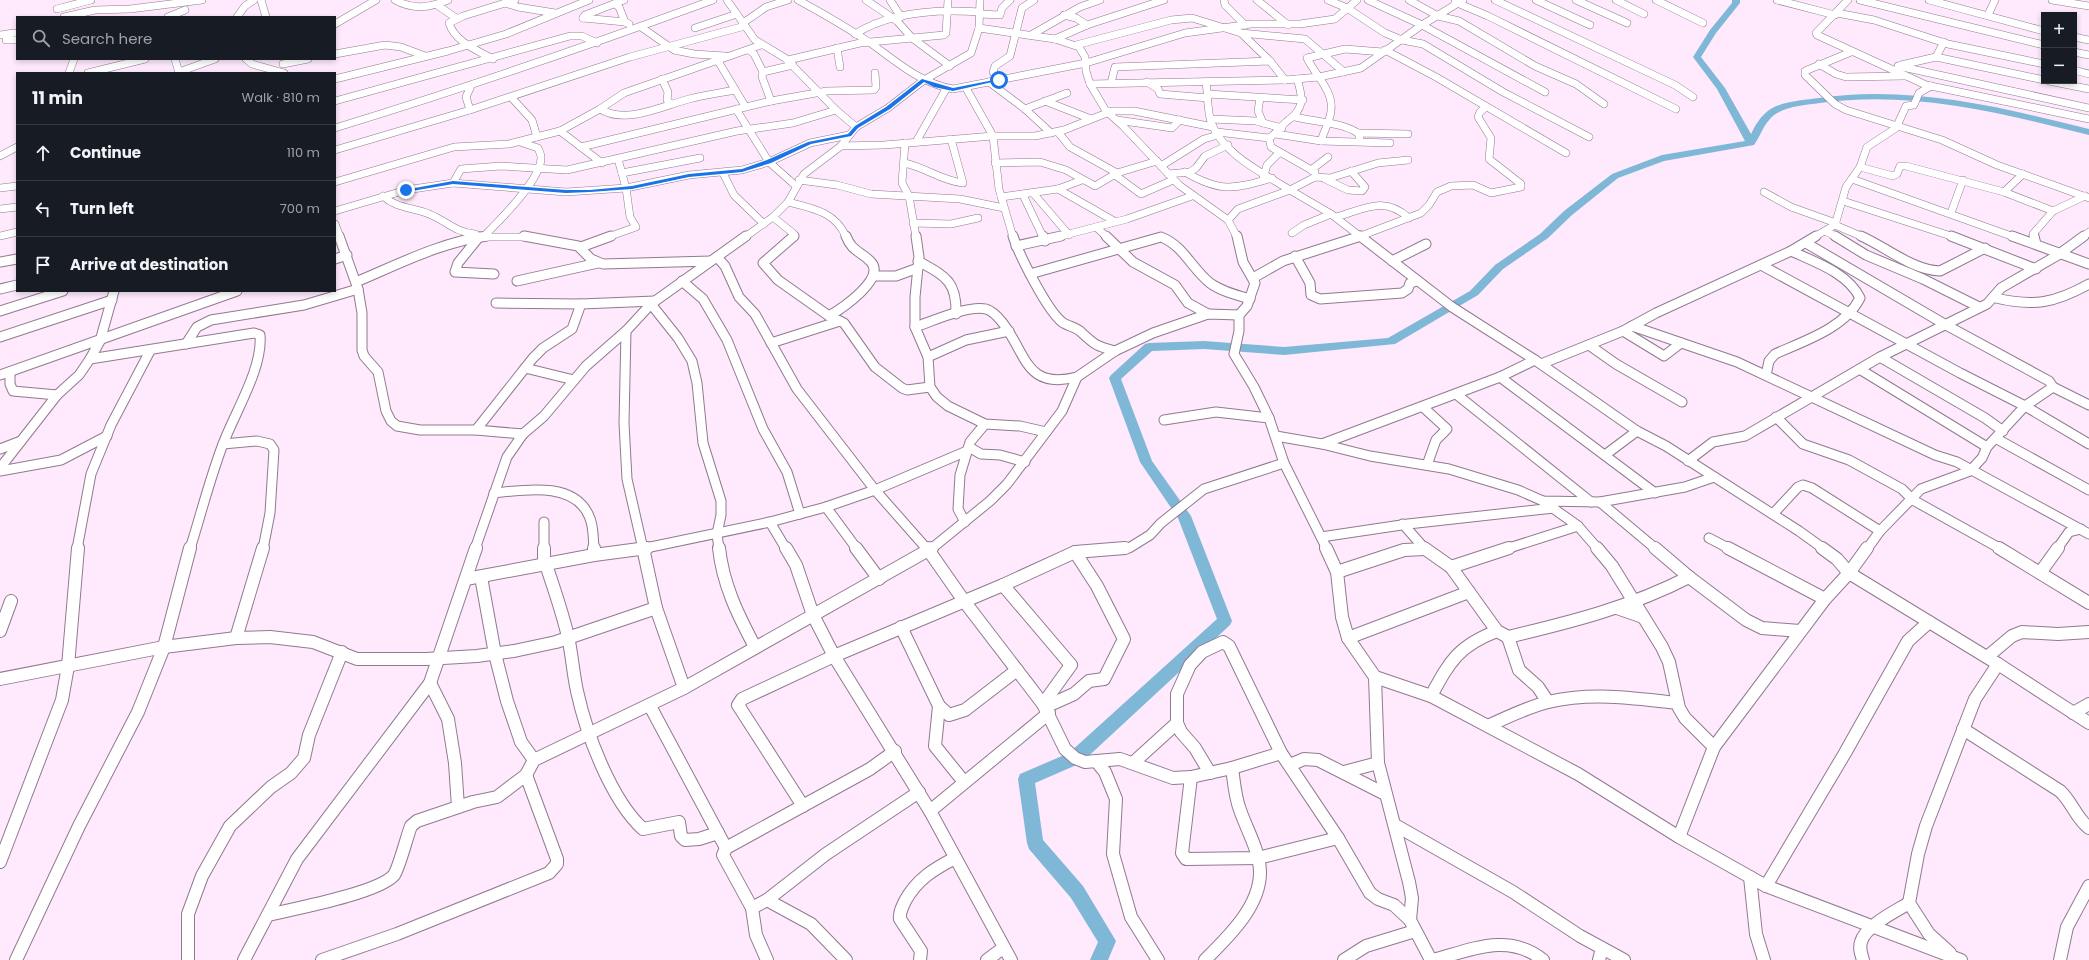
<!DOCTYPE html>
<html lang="en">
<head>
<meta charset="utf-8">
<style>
	:root { --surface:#171b24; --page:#20242c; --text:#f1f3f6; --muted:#9ea1a6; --line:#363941 }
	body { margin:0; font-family:Poppins,sans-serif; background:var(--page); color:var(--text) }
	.controls { position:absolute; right:12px; top:12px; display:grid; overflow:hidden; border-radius:0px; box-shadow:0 2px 6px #0003 }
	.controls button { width:36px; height:36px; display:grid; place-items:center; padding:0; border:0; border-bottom:1px solid var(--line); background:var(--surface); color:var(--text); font:20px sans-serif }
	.stop { position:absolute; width:12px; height:12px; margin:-9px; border:3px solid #1a73e8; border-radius:50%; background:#fff }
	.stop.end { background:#1a73e8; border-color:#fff; box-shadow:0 1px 4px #0008 }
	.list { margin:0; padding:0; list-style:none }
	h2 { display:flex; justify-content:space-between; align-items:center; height:52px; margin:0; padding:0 16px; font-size:17px }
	h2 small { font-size:13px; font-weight:400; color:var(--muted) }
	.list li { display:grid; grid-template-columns:26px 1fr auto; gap:12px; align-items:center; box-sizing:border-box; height:56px; padding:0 16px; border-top:1px solid var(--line) }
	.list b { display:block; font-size:15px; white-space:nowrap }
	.list em { font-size:13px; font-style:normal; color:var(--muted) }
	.icon { flex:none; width:22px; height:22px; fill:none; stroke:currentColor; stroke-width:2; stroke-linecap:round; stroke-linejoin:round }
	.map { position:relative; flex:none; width:2089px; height:960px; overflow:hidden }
	.search { position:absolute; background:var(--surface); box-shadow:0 2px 6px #0003; left:16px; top:16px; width:320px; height:44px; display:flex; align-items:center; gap:10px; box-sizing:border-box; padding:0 14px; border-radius:0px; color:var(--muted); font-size:15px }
	.panel { position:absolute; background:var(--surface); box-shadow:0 2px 6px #0003; left:16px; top:72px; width:320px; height:220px; border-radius:0px }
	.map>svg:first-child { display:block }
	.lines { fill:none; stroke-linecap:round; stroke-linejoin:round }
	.river { fill:#7fb7d6; fill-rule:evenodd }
	.minor-far2-casing { stroke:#917a8f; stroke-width:8 }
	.minor-far1-casing { stroke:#917a8f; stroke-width:11 }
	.minor-casing { stroke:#917a8f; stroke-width:14 }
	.minor-far2 { stroke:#fff; stroke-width:7 }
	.minor-far1 { stroke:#fff; stroke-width:9 }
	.minor { stroke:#fff; stroke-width:12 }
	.route { fill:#1a73e8 }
</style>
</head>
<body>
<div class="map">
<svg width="2089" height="960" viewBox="0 0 2089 960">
	<rect width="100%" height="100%" fill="#fee9fd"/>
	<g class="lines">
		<path class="river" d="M1732,0H1740V3L1716,33L1701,57L1725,88L1751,134C1755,125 1761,116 1769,110C1783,101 1804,100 1819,98C1911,85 2001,107 2089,129V135C2001,113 1912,90 1820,103C1806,105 1786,106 1774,115C1764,123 1761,135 1754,145L1664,161L1618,178L1572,215L1548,238L1503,269L1478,295L1395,344L1284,355L1204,349L1152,351L1121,379L1152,461L1191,516L1232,621L1230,625L1081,763L1035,783L1043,840L1083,886L1116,941L1108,960H1090L1098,942L1071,898L1029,849L1027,843L1018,779L1020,774L1069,753L1217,619L1178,518L1140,462L1109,378L1111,375L1145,344L1149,343L1204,341L1284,347L1388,338L1470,291L1495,265L1540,234L1564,211L1612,174L1662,155L1745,141L1717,89L1693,57L1710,30L1732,3Z"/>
		<defs>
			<g id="minor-far2">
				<polyline points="261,0 266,17"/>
				<path d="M395,0C413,10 429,8 448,0"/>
				<polyline points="727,0 755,40 785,58 836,110 856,127"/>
				<path d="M798,0C822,13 846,27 869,42C896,61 919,83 953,89L1086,63L1185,33L1251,24H1300L1335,19L1357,0"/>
				<polyline points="866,0 897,21 912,38 950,66"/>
				<polyline points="890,0 901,17"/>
				<polyline points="1224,0 1225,5 1245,25"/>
				<polyline points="1257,0 1288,25"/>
				<polyline points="1328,0 1347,8 1385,33 1402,40 1423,44 1503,92 1589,137"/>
				<polyline points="1368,0 1422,25 1545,92"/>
				<polyline points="1409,0 1438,16 1459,21 1535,66 1576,84 1604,104"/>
				<polyline points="1495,0 1675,85 1693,97"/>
				<polyline points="1536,0 1590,25"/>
				<polyline points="1576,0 1627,23"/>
				<polyline points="1616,0 1644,14"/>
				<polyline points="1656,0 1703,23"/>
				<polyline points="1777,0 1835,15"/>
				<polyline points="1848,0 1816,33 1817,35 1926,85 2089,119"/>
				<polyline points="1860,0 2044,45"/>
				<polyline points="1929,0 2044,31"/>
				<polyline points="2052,0 2089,6"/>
				<polyline points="1455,2 1488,16 1676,109"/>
				<polyline points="505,3 518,7 555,13"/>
				<polyline points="615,4 619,7 625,22 629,24"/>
				<polyline points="437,5 456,18"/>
				<polyline points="57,9 91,0"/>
				<polyline points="1837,13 1874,20 1948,44 2044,64"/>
				<polyline points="980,14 1000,15 1002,8 1010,0"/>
				<polyline points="1064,15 1076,18 1087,25"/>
				<polyline points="1988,15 1995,0"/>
				<polyline points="64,17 95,10 130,9 202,0"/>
				<polyline points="168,17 185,10"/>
				<polyline points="237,17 245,6 254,0"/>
				<polyline points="583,18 585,15 624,0"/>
				<polyline points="583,18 625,22"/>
				<polyline points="743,23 766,7 788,0"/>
				<polyline points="335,24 376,0"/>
				<polyline points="641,27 674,50 694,54 725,56"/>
				<polyline points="695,28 737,14"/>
				<polyline points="979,28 1055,39 1079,47 1085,57 1086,71 1090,84 1106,111 1123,126 1179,185 1228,220 1237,237"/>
				<polyline points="1241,33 1305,39 1344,72"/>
				<path d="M855,34C891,11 939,9 980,12"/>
				<polyline points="0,35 14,33"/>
				<polyline points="1031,35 1080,7 1100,0"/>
				<polyline points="2074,37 2089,40"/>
				<polyline points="1055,39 1087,25 1164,0"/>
				<polyline points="6,40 17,40"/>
				<polyline points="1076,45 1171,20 1192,18 1241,33 1270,61"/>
				<polyline points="837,48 840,67"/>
				<polyline points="749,50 754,54 763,72"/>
				<polyline points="1385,50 1436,77 1566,153"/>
				<polyline points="1851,52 1805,71 1805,75 1835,104 1846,110 1942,140 1997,165 2089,198"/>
				<polyline points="2074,52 2089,55"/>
				<polyline points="335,54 385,45 401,47 425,56"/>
				<polyline points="1936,57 2044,80"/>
				<polyline points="175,59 179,73"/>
				<polyline points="246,59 252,64 284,73"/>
				<path d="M493,59C477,50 455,42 449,23L463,16L515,0"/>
				<polyline points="788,60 860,43 944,35 946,33 948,0"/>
				<polyline points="718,61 745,106"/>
				<polyline points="283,64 308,59"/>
				<polyline points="1819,64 1836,74 1846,77 1904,76"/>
				<polyline points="1901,65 1936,57 1944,42"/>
				<polyline points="1898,66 2089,108"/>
				<polyline points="2074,70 2089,74"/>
				<polyline points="179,72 215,59"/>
				<polyline points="69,73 74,59"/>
				<polyline points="88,73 145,59"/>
				<polyline points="335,79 448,51 506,34 589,0"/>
				<polyline points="662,79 668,92 667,100 671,104"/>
				<polyline points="999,80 993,72 995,66 1010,56 1022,8 1034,0"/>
				<polyline points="2049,81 2089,89"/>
				<polyline points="989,82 1025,109 1051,133"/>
				<polyline points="1147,82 1158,89 1160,94 1208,98"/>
				<path d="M1206,82C1208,95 1207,109 1211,122C1223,155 1263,173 1290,190L1315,177L1330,178L1378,163L1408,160"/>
				<polyline points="1111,83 1115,67 1270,61 1285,80"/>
				<polyline points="1090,84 1285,80 1319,77 1361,68 1422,25 1463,0"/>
				<polyline points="966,88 993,136 999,189 1013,237"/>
				<polyline points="1208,94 1303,100"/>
				<polyline points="511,97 532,120 537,137"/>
				<polyline points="1260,98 1258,111 1263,123"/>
				<polyline points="335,101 570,36 582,36 597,43"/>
				<polyline points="771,101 827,91 874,90 876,87 875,73"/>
				<polyline points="1045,101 1091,119"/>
				<path d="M600,109C626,125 662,106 689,99C704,95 720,93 735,90"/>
				<polyline points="736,109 769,162 796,186"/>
				<polyline points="1025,109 1067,93"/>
				<polyline points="470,110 466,97 471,86"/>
				<polyline points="1106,111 1134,111 1213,127"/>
				<path d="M1295,117C1316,122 1340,122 1358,133"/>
				<polyline points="1211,119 1256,121 1282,128"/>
				<polyline points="1117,120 1172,128 1180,120"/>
				<path d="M335,128C462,89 588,46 713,0"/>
				<polyline points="560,131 581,147 771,101 762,77 763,72 793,65"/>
				<polyline points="1058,132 1070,147 1117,173"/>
				<path d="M1217,132L1269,138L1272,136C1277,132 1281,126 1286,122C1304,109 1304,100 1297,79"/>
				<polyline points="1276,134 1321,141 1390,143"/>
				<polyline points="1269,138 1271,147 1315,172 1315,177"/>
				<polyline points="1360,139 1358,133 1408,134"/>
				<path d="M1321,141C1324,131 1330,121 1331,111C1334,91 1315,75 1307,58L1345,49L1383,52"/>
				<polyline points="916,142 946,89"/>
				<polyline points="905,143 902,183 909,196 916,237"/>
				<polyline points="841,146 884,145 993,136 1035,136 1064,130 1107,113"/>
				<polyline points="581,147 602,163"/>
				<polyline points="335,150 470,110 630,57 745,26"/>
				<polyline points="0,156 17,147"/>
				<path d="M904,163C925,167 942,181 963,183L951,139"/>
				<polyline points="995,163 1040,162 1066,170 1095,186 1117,173 1157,161"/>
				<polyline points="1161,166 1204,139 1218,135"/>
				<polyline points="1860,167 1893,176 1897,174 1900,166 1906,166 2004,192 2053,211"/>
				<polyline points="1311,170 1328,157"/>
				<path d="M1185,172C1221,193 1234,189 1272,178"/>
				<polyline points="622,173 700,158"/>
				<polyline points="723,173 734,195 764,224"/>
				<polyline points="1168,174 1190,172 1196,168 1205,156 1228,145"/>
				<polyline points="1115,175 1141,194 1173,180"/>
				<polyline points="1263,179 1267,165 1279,153"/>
				<polyline points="1325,179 1348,190 1362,191 1365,187 1351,171"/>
				<polyline points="1852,179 2014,237"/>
				<polyline points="799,180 837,185 871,194 960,199 1004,208"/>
				<polyline points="335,182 454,147 509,144 560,131 600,109 624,93 761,45"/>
				<polyline points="453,183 566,192 626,188 689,175 742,170 769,162 810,143 849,135"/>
				<polyline points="0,188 17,186"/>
				<polyline points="1058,189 1114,221"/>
				<polyline points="1764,192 1791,207 1836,223"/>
				<polyline points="2004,192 2023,174"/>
				<polyline points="1033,193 1069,235"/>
				<polyline points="1023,195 1043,237"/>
				<path d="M383,196C397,209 413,207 429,214C447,221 454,232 475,234"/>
				<polyline points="1001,197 1058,189 1082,180"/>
				<polyline points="1843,201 1954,237"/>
				<path d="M788,202C812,208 836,212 846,237"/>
				<polyline points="0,209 17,207"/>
				<polyline points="335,211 406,190 453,183 461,169 501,166 567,170 737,131 793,123 836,110"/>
				<polyline points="1951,213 1963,180"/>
				<polyline points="773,217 794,234 794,237"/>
				<path d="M1336,217C1365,209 1384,195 1409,218"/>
				<polyline points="1228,220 1238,209 1290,190 1331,214 1361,237"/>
				<polyline points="913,223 951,224 978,218"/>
				<polyline points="335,224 340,237"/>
				<polyline points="1835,225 1863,237"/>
				<polyline points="1096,227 1107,237"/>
				<polyline points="1825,231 1837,237"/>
				<polyline points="1292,233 1304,225 1331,214"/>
				<path d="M485,235C500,220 542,179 541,157C541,154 539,151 538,148L520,142"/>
				<polyline points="0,236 17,232"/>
				<polyline points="479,237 530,237"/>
				<polyline points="608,237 636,227 630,217 626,188 618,159"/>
				<polyline points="745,237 773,217 788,202 804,174 841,146 856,127 888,108 924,80 971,53 979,28 980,0"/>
				<polyline points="1057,237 1127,219 1192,196"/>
				<polyline points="1358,237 1421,213 1429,205 1437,192 1451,186 1473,185 1491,193 1521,187 1521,184 1489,159 1491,138 1478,117 1480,112 1486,107"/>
				<polyline points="1814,237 1835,225 1846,187 1860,167 1867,147 1896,128 1906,106 1914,105 1919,93 1931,86"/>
				<polyline points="2034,237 2033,234 2053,211 2085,196"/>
				<polyline points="2083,237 2089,232"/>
			</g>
			<g id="minor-far1">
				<polyline points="339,236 358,289 362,313 362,350 364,356 378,372 386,411 391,421 397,426 420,430 476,430 523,434"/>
				<polyline points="524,236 578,246 591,259 603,264 711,261"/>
				<polyline points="794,236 763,263 778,280 829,316 844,323 875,367 902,388 907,390 930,387"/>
				<polyline points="916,236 919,257 915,297 915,327 928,357 930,387 937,397 948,406 985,424 1020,426 1046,432"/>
				<path d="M1013,236C1019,255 1047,310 1062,322C1067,326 1076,327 1081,332C1095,345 1096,346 1115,351"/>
				<polyline points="1043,236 1045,241"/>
				<polyline points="1106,236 1133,262 1175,285 1188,303 1208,314"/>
				<polyline points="1237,236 1243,262 1255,283 1247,306 1239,315 1239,331 1234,354 1254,387 1269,418 1284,463 1327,549"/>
				<polyline points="1360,236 1452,307 1535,360 1637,431 1666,446 1799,531 1824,549"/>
				<polyline points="1835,236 1866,255 1923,279 1979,307"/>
				<path d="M1861,236C1886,247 1912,270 1940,271L1985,248"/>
				<polyline points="1951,236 2036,269"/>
				<polyline points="2012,236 2089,264"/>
				<polyline points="2034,236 2036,244"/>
				<polyline points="479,237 458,263 455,272 494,274"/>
				<polyline points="1806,243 1946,325 2049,381 2053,387 2025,406 1987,447 1982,458 1970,471 1921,489 1880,531 1867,549"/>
				<polyline points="1016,246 1061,236"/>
				<polyline points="581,247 611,236"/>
				<polyline points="1295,256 1310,283 1311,295 1320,299 1402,293 1408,289 1410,283 1418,281"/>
				<polyline points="717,257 725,266 739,297 755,314 797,389 875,490 927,549"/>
				<polyline points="335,259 347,255"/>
				<path d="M918,261C945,276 957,281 956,314"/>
				<polyline points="1392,261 1426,244"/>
				<polyline points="0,262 17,259"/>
				<polyline points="1761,265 1960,373 2025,406 2089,444"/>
				<path d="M1030,274L1161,237C1184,246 1191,268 1210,283C1221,291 1236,295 1250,299"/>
				<polyline points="874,276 896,276 918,268"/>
				<polyline points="1253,278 1283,261 1361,236"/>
				<polyline points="517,281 598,263"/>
				<polyline points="682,281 703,299 727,340 763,429 787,472 800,514"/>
				<path d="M356,282C399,264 441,242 487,236"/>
				<polyline points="0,289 17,285"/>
				<path d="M1996,298C2034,307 2055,303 2089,284"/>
				<polyline points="496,303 581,304"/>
				<polyline points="651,304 678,338 692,361 697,383 703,443 721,501 721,515 717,534 719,549"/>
				<polyline points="0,311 63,291"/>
				<path d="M829,316C841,309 886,279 871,262C861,251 852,252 846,236"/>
				<polyline points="1632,326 1737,362 1935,455 1957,462 2089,534"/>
				<path d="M915,327C933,321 968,305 986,309C993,311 998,317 1002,322C1027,354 1025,390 1077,377"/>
				<polyline points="626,331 624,423 627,479 643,549"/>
				<polyline points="1623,331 1664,356 1681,343"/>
				<polyline points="0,337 112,300"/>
				<polyline points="771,343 840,321"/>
				<polyline points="186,344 197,327 211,320 304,305 358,289"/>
				<polyline points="1589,345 1616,364 1682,402"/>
				<polyline points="928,357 966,340 1009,331"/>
				<polyline points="1880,357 1985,418 2003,431"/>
				<path d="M90,359L254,333L260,335C263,368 235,412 223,444C210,478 201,514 190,549"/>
				<polyline points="1541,364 1623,331 1656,313 1791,251 1816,236"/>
				<polyline points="525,368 574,380"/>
				<polyline points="1861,370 1987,447"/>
				<polyline points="10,372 10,384 13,391 57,395"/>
				<polyline points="0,375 237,291"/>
				<path d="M1766,375L1769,361L1775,354C1804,341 1845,328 1860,298C1848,273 1815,262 1791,251"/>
				<polyline points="1500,377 1655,493"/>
				<polyline points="2053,387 2089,405"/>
				<polyline points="1456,394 1591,502"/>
				<polyline points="1423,407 1447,429 1436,440 1427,465"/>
				<polyline points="1776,417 1803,444 1849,460 1902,489 1913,500 2001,549"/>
				<polyline points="1164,420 1216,412 1269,418"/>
				<polyline points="476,430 533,358 543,348 572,329 581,304 655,301"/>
				<polyline points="1276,436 1322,444 1500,377 1535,360"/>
				<polyline points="1997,439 2089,490"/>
				<polyline points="223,444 257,441 270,444 274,450 270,513 263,549"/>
				<polyline points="1322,444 1370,456 1449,469 1518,490 1543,501 1600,502 1685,487 1714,477"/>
				<polyline points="969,447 981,454 1000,455 1025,462"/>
				<polyline points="0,449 21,441"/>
				<polyline points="1605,455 1637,431"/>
				<polyline points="1688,461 1713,442 1745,436 1880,357 1987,304 2001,288 2058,255 2084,236"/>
				<polyline points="0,468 57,395 79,375 90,359 100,341 114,291"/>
				<polyline points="0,471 61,460 107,436"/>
				<path d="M494,493C524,490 574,481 589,516C594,526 593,538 594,549"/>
				<polyline points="1543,501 1578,526 1598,549"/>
				<polyline points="1600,502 1656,549"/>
				<polyline points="826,507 857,549"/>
				<polyline points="1773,514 1798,487 1803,485 1812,488 1880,531"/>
				<polyline points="544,522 544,549"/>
				<polyline points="770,522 786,549"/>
				<polyline points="965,522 958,509 960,475 970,442 985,424"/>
				<polyline points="1403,524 1425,549"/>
				<polyline points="1321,537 1408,524 1554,508"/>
				<polyline points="1709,538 1730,549"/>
				<polyline points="77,549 91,474 111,425 150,351"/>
				<polyline points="475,549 507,457 523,434 544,416 586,366 626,331 651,304 746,236"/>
				<polyline points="641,549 770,522 826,507 875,490 967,451"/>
				<polyline points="931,549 990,501 1007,484 1062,411 1077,377 1115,351 1153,333 1208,314 1239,315"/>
				<polyline points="1104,549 1129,548 1150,535 1161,523 1204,489 1284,463"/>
				<polyline points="1420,549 1425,549"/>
				<polyline points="1506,549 1578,526"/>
				<polyline points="2057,549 2069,532 2081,529"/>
			</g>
			<g id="minor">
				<path d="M544,548V558C552,584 562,610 568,637C572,654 573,673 577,691C586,733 611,800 643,829L679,822L681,836L685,840L699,839L718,833"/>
				<polyline points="594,548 594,555"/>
				<polyline points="643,548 656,608 684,688"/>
				<path d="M719,548C723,585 738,615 755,647"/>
				<polyline points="786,548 796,565 813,615 834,656 930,811 1011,960"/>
				<polyline points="856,548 879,579"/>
				<polyline points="927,548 964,601 1043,704 1065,749 1075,758 1085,762 1120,759 1173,778 1191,777 1232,768 1281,753"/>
				<polyline points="1326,548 1337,572 1342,617 1348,638 1375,677 1378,763 1409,882 1412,898 1410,920 1431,960"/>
				<path d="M1424,548L1451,567L1497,631L1508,637C1571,622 1631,607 1689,577"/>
				<polyline points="1597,548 1612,566 1662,647 1669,662 1679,708 1685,718 1714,747"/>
				<polyline points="1655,548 1689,577 1746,620 1762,628 1800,631"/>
				<polyline points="1728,548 1825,599"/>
				<polyline points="1822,548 1837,559 1849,573 1998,664 2089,723"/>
				<polyline points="1999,548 2089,603"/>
				<polyline points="1451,567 1509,548"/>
				<polyline points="1337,572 1404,550 1425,549"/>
				<polyline points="2040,573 2058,548"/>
				<polyline points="481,577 495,654 507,701 521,742 534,760"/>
				<polyline points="466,579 594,555 647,548"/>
				<polyline points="1003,585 1071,665 1043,704"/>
				<polyline points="1617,608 1643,617"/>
				<polyline points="901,627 939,706 935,746 964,782"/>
				<polyline points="0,631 11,601"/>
				<polyline points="1508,637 1519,670 1538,687 1548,702"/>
				<polyline points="236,638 263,548"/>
				<polyline points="1348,638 1469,592"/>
				<polyline points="1987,657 2012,636 2022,632 2058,634 2089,632"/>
				<polyline points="1375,677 1431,696 1578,774 1679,837 1766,886 1961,960"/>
				<polyline points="0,679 164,647 236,638 270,637 313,642 357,659 426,659 477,656 514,651 556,642 656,608"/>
				<polyline points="430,683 448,719 455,763 458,807"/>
				<path d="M1431,696C1450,661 1458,646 1497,631"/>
				<polyline points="650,706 726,848"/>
				<polyline points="939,706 949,715 965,710 1017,670"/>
				<polyline points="1045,707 1074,694 1089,681 1104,679 1124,639 1097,586 1075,552"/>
				<polyline points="2073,713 2089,704"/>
				<path d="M1488,726C1507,717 1528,707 1548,702C1591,692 1634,698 1677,703"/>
				<path d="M1963,729L2060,791C2072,802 2076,818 2089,828"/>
				<polyline points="1096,761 1105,772 1116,799 1113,854 1131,917 1158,960"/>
				<polyline points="1133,763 1177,723"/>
				<polyline points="1290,765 1304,759 1318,760 1385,794"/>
				<polyline points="1344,772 1378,763"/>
				<polyline points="1210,773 1195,748 1181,732 1177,723 1177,694 1190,665 1202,652 1223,642 1229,646 1281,753 1338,838 1370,893 1378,899 1394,905 1410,920"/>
				<polyline points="1191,777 1182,853 1186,859 1258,858 1338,838"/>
				<polyline points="803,806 738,705 742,699 834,656 1003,585 1075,552 1125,548"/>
				<polyline points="930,811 1049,713"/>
				<polyline points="1395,825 1513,892 1580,936 1624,960"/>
				<polyline points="1679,837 1714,747 1825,599 1849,573 1867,548"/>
				<polyline points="0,862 62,700 68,666 78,548"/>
				<polyline points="1750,877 1756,934 1764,960"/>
				<polyline points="1766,886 1845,753 1908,641 1929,622"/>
				<polyline points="767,900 811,924 846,960"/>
				<polyline points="752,908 767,900 826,854 919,792"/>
				<path d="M268,915C293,909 379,893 394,875C399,868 407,836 411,826L417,821L473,802L497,797L526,775L534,760L684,688L932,548"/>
				<polyline points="1950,953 1929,934 1909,903 1918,854 1926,826 1975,699 1998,664"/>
				<polyline points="16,960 79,826 138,712 164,647 190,548"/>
				<polyline points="188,960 188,914 202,876 230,826 271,787 291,773 304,758 309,735 342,652"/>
				<polyline points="244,960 297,859 430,683 476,548"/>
				<polyline points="322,960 397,934 549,873 557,864 557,859 526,775"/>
				<polyline points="767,960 756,935 752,908 723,855 726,848 870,769 895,751"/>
				<path d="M920,960L921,951L900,919C899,912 902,908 905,901C917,879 934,869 955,858"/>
				<polyline points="987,960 1003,948"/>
				<path d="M1205,960C1228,937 1261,906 1260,871C1259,850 1247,830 1240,810C1235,797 1234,782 1232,768"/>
				<polyline points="1344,960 1366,946 1415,931"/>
				<path d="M1433,960C1471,950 1508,932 1543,960"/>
				<polyline points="1599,960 1602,948"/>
				<path d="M1863,960C1861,954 1859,948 1861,942C1865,926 1896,911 1909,903"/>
				<polyline points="2060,960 2067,927 2089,886"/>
			</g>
		</defs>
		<use href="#minor-far2" class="minor-far2-casing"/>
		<use href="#minor-far1" class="minor-far1-casing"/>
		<use href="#minor" class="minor-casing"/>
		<use href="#minor-far2" class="minor-far2"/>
		<use href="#minor-far1" class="minor-far1"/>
		<use href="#minor" class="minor"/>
	</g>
	<polygon class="route" points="922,79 953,88 999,79 1001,80 953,91 934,87 924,82 890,109 858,128 851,136 811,144 771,163 742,172 689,177 632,189 590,192 566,193 453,184 406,192 404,190 453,181 566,190 590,190 632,186 689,174 742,169 767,160 808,142 848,134 855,126 886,107"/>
</svg>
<div class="controls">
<button>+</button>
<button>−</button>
</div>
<div class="stop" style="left:999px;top:80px"></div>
<div class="stop end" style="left:406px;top:190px"></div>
<div class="search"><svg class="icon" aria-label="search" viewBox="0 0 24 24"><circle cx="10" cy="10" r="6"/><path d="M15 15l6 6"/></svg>Search here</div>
<section class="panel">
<h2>11 min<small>Walk · 810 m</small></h2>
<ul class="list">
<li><svg class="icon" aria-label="ahead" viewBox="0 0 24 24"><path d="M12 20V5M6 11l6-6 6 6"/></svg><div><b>Continue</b></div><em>110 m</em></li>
<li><svg class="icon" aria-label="left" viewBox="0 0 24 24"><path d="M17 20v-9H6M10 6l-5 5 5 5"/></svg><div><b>Turn left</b></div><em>700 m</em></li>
<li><svg class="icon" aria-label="arrive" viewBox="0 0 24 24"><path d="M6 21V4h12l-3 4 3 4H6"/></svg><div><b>Arrive at destination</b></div></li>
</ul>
</section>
</div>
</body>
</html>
